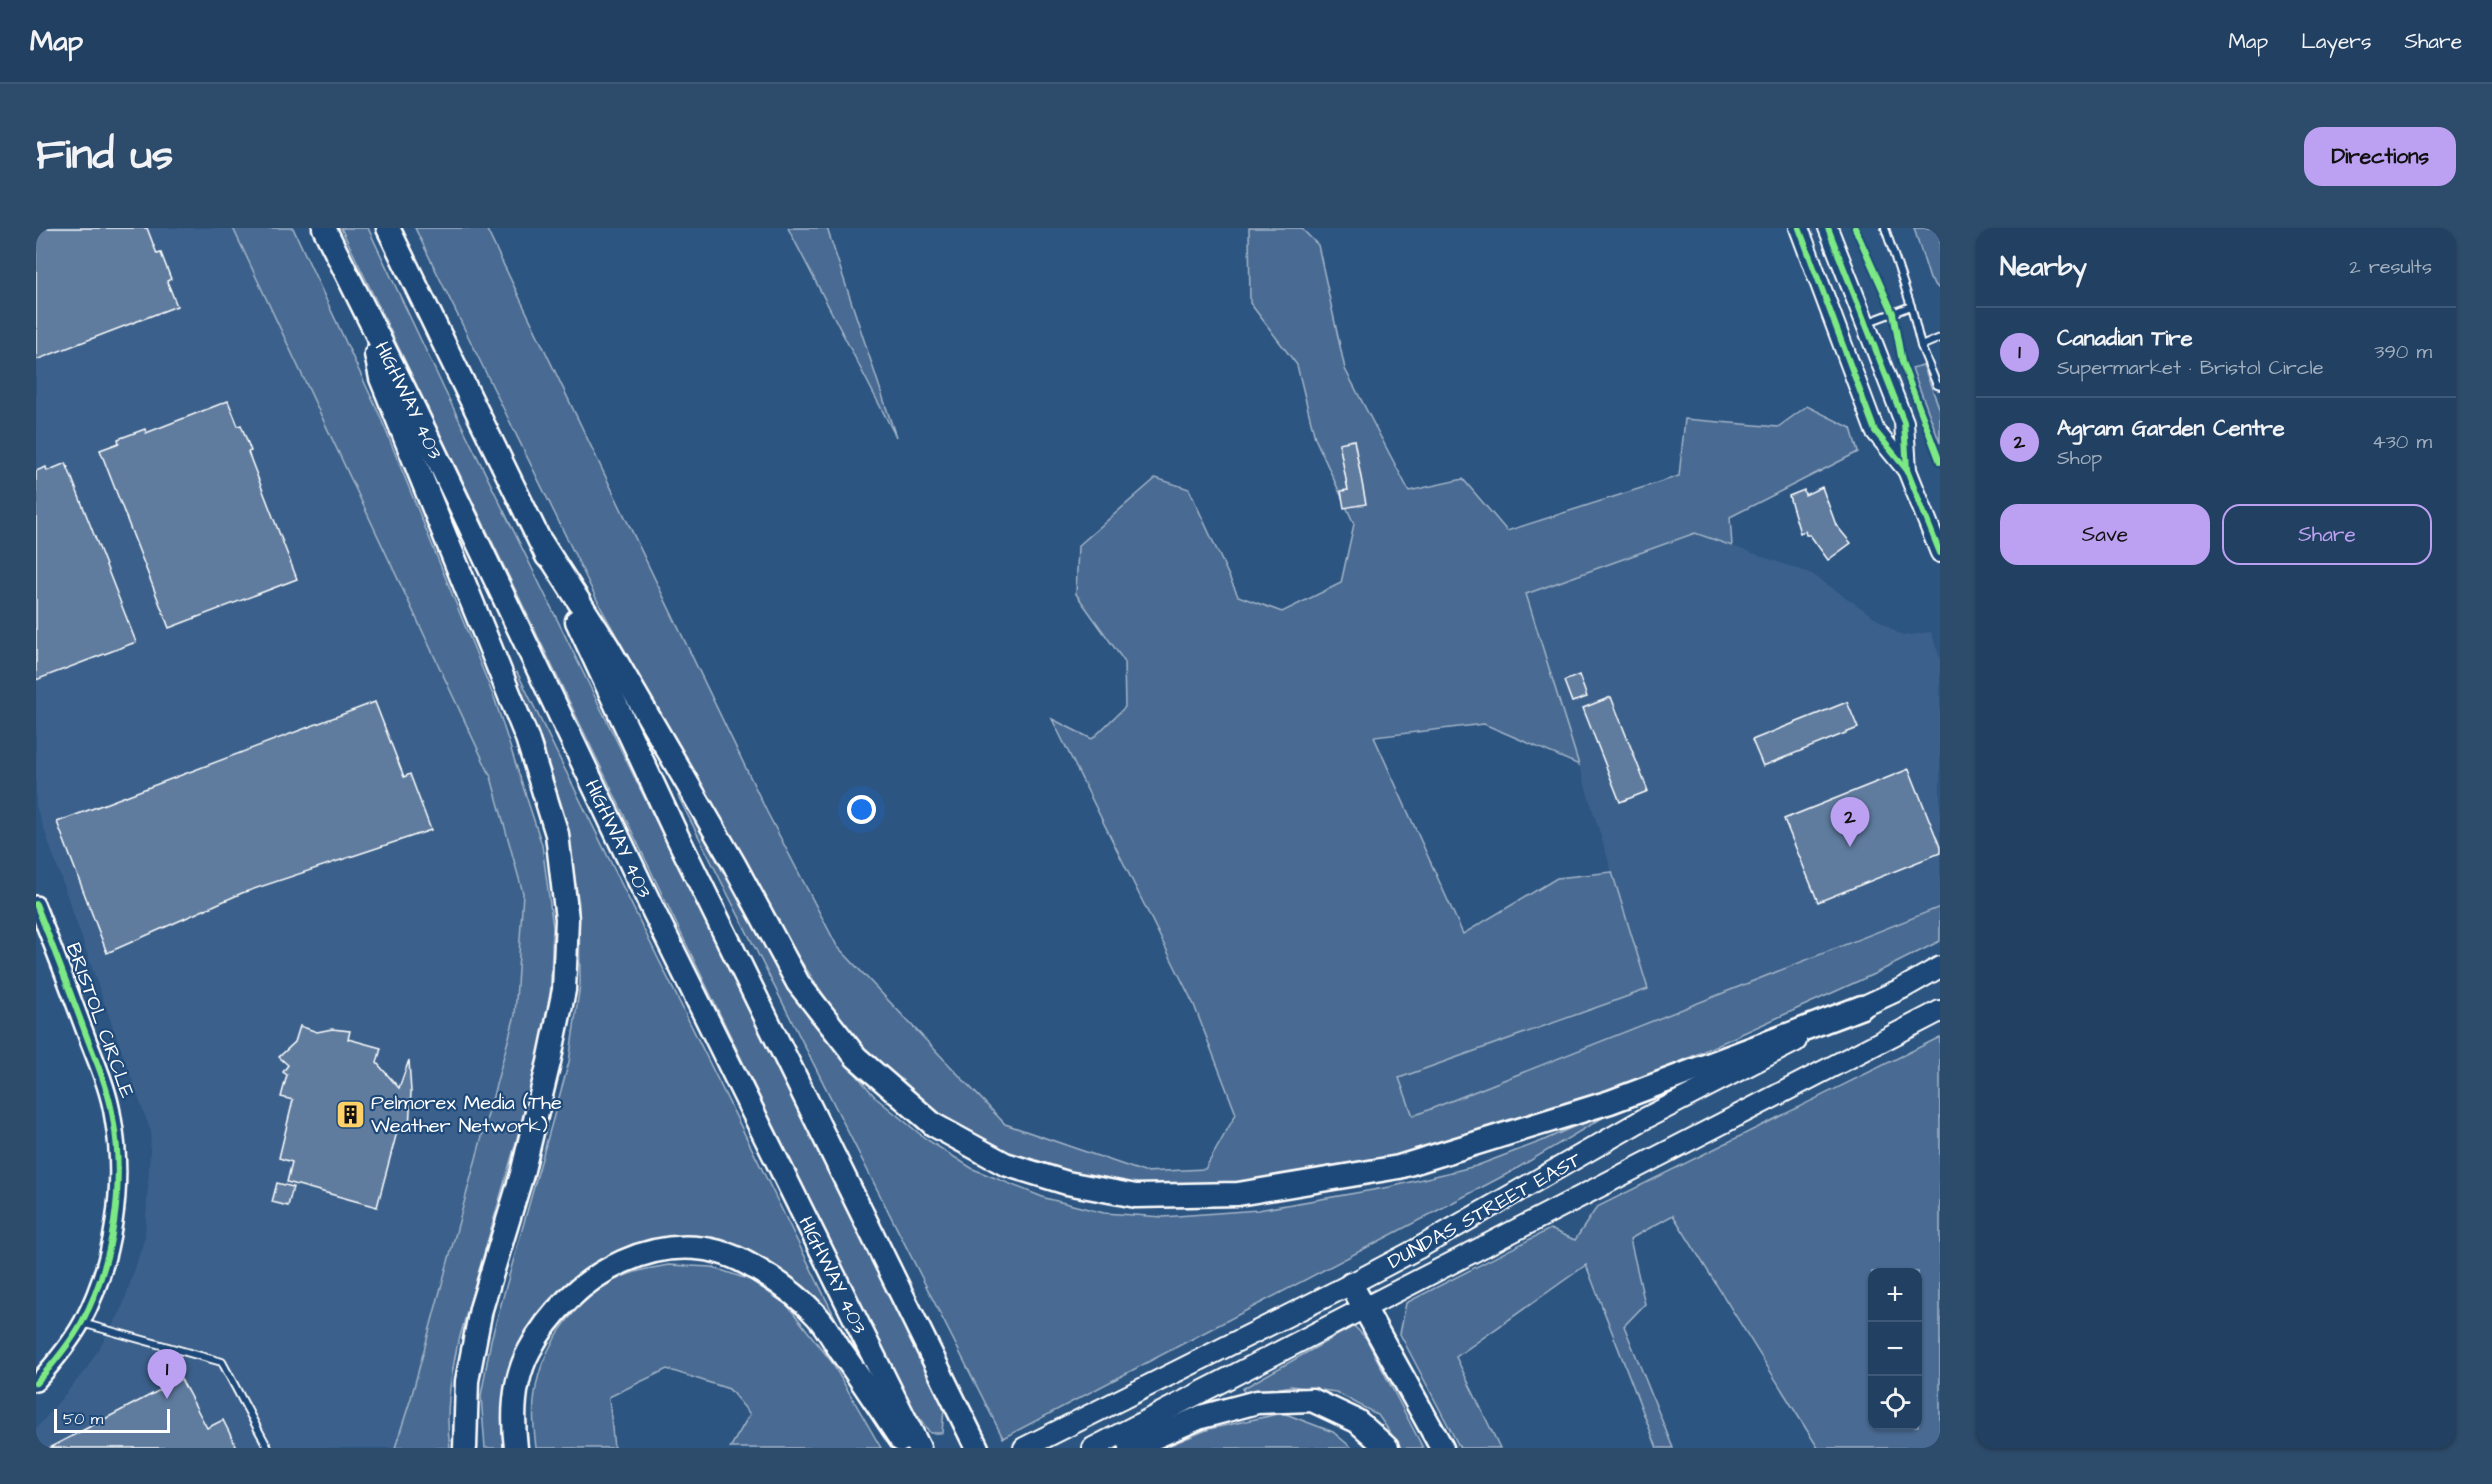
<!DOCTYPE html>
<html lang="en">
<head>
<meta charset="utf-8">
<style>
	:root { --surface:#214062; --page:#2d4b6b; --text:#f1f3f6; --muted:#a2afbe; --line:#3e5977; --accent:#bca0f2 }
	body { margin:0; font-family:"Architects Daughter",sans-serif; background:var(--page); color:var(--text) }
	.controls { position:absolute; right:18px; bottom:18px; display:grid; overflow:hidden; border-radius:12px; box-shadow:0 2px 4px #0004 }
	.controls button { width:54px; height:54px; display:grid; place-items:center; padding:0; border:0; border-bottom:2px solid var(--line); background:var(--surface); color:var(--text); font:30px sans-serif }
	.scale { position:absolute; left:18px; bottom:15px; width:116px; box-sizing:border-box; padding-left:6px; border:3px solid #fff; border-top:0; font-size:16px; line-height:21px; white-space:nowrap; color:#fff; -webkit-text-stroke:4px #1f4a7a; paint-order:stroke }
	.you { position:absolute; left:826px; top:582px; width:21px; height:21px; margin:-15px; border:4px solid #fff; border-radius:50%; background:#1a73e8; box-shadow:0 0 0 9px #1a73e833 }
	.badge { display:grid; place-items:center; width:39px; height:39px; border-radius:50%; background:var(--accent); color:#111; font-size:20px; font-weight:700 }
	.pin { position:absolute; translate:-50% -50px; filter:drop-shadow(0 2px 3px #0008) }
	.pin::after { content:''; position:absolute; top:32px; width:21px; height:18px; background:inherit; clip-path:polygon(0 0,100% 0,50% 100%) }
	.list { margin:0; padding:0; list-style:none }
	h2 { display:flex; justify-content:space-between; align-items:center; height:78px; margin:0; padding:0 24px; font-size:26px }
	h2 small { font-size:20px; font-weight:400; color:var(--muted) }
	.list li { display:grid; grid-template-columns:39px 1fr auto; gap:18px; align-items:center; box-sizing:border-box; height:90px; padding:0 24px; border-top:2px solid var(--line) }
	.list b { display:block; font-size:22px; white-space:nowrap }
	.list p { margin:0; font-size:20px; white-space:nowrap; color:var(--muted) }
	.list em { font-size:20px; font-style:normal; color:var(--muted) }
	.actions { display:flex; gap:12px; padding:18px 24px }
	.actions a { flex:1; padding:14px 0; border:2px solid var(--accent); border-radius:18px; text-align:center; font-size:21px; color:var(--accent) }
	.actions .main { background:var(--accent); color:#111 }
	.icon { flex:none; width:33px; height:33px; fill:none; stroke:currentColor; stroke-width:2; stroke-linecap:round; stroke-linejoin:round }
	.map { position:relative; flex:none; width:1904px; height:1220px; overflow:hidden; border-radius:18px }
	header { display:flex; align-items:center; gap:36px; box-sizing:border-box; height:84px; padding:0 30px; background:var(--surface); border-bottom:2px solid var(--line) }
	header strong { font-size:28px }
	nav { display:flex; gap:33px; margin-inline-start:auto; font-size:21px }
	.intro { display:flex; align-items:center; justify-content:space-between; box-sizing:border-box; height:144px; padding:0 36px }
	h1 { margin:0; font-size:42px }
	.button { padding:15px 27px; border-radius:18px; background:var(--accent); color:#111; font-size:21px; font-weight:700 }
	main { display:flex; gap:36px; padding:0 36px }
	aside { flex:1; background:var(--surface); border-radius:18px; box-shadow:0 2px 4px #0004 }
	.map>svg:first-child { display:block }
	.built { fill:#3b618b }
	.green { fill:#486b92; stroke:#a4b5c8; stroke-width:1.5; fill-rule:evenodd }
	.building { fill:#5e7c9f; stroke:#fff; stroke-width:1.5 }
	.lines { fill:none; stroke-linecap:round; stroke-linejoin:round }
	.service-casing { stroke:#fff; stroke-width:10 }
	.tertiary-casing { stroke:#fff; stroke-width:20 }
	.secondary-casing { stroke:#fff; stroke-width:22 }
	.primary-casing { stroke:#fff; stroke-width:24 }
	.motorway-casing { stroke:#fff; stroke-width:27 }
	.service { stroke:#1f4a7a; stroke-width:6 }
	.tertiary { stroke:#1f4a7a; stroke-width:15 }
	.secondary { stroke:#1f4a7a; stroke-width:18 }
	.primary { stroke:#1f4a7a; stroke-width:20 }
	.motorway { stroke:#1f4a7a; stroke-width:22 }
	.cycleway-casing { stroke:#1f4a7a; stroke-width:10 }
	.cycleway { stroke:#7ce984; stroke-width:6 }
	.labels { text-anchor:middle; stroke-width:4.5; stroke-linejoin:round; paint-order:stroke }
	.street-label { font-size:20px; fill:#fff; stroke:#1f4a7a }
	.poi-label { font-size:20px; fill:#fff; stroke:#1f4a7a; text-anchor:start }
</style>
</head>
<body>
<header>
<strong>Map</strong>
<nav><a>Map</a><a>Layers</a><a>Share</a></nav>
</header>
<div class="intro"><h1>Find us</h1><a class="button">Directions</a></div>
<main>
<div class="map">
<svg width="1904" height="1220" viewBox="0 0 1904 1220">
	<rect width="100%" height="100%" fill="#2c5582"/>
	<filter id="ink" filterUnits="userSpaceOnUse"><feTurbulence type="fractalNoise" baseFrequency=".0167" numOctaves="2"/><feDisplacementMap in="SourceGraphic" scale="12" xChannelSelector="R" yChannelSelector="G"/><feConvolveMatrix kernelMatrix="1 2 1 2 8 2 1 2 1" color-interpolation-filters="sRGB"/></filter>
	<g filter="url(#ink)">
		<g class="built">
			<polygon points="0,0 197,0 455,549 487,665 479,787 375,1170 359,1220 0,1220 0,1201 51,1140 85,1083 109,1009 115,904 68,774 0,578"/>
			<polygon points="1659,305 1776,346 1866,408 1895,404 1904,430 1904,679 1377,888 1363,850 1612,761 1490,366"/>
		</g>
		<g class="green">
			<path d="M197,0H257L344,188L459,472L506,617L517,699L514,772L501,841L421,1119C414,1154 409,1185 414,1220H359L375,1170L479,787L487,665L455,549Z"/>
			<polygon points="305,0 332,0 409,163 908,1180 906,1205 894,1205 868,1168"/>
			<polygon points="379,0 450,0 731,584 801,718 969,896 1108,944 1169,941 1200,886 1158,777 1016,491 1056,511 1089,479 1088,433 1040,366 1042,318 1120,250 1153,261 1202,368 1246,384 1305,355 1318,296 1279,210 1261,137 1214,75 1213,0 1265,0 1282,17 1309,141 1373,263 1427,251 1471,303 1643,248 1649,191 1742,199 1771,178 1815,200 1822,224 1694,289 1696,318 1659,305 1490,366 1543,537 1448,496 1338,509 1427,706 1521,650 1576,644 1612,761 1363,850 1377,888 1904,679 1904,713 1838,746 1524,888 1247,957 1081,965 940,919 823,819 756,720 565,380"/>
			<polygon points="752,0 791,0 860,209"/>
			<polygon points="1878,0 1904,0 1904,62 1894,51"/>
			<polygon points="1887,137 1904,182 1904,215 1876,140"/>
			<polygon points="481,444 817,1126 767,1063 729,1033 682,1016 636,1012 498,1096 471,1220 449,1220 445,1168 455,1112 533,834 544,756 543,676 529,590 507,517 477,446"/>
			<polygon points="645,567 706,679 775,793 840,870 890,911 937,941 1009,970 1068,985 1127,989 1222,982 1354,959 1440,938 1506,913 1579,880 1580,882 1473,945 967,1210 642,568"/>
			<path d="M1904,809V1220H1782L1637,987L1594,1011L1609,1076L1588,1098L1637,1220H1621L1550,1037L1420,1129L1464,1220H1424L1364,1106L1370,1075L1514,1001L1539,1012L1561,979ZM1836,1044H1882V1198H1836Z"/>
			<path d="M632,1037L676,1039L714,1052L752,1078L795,1133L845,1220H694L714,1186L693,1161L631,1141L573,1169L578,1220H500C498,1202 496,1183 499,1165C506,1114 547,1061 596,1045C607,1041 620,1039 632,1037Z"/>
			<polygon points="1318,1098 1330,1110 1387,1220 1365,1220 1342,1187 1300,1164 1255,1158 1211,1167 1206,1161"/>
			<polygon points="1247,1185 1297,1204 1316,1220 1127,1220 1173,1201"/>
		</g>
		<g class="building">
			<polygon points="0,0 111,0 121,26 125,25 135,51 131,53 141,78 0,132"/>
			<polygon points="192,173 202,198 205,197 215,223 212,224 261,351 133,400 64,222 83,215 82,211 109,201 110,205"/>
			<polygon points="1318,212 1330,276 1308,280 1305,263 1312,262 1303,215"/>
			<polygon points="30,235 100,414 0,452 0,243 10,239 11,243"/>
			<polygon points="1786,259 1800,297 1815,315 1792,332 1774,307 1770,307 1769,303 1764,305 1753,268 1768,262 1769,267"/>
			<polygon points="1543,447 1551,469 1536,474 1528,453"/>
			<polygon points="1575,469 1612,563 1584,574 1547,480"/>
			<polygon points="339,474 368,549 374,546 395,602 206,665 71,725 21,594"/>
			<polygon points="1811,474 1822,500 1727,538 1716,512"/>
			<polygon points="1873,541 1904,619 1904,625 1782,674 1748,591"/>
			<polygon points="264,798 281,804 296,801 314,803 312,811 345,820 341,835 363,860 373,832 375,864 373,901 362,900 341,979 251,954 256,934 243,930 257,872 245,869 251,847 247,844 252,837 243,829 259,814"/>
			<polygon points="241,955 257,959 252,978 236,974"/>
			<polygon points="145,1151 171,1200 187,1192 201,1220 13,1220"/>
		</g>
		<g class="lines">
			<defs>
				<g id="service">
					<polyline points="1875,78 1885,118 1901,157 1904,158"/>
					<polyline points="1830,95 1875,78 1849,0"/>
					<polyline points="1885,118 1904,110"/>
					<polyline points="46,1095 186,1134 232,1220"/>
				</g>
				<path id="tertiary" d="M0,676C18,721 35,766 52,812C62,838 73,863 77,890C89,956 78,1034 46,1094C34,1116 17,1136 0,1155"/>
				<g id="secondary">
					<polyline points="1763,0 1839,203 1871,242"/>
					<polyline points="1792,0 1868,194 1871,242 1904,325"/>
				</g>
				<g id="primary">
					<polyline points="1813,785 1867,760 1904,739"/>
					<polyline points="988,1220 1315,1056 1381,1021 1608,891 1760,813"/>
					<polyline points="1057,1220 1904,783"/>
				</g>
				<g id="motorway">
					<path id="s1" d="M288,0L378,181L618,684L883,1220"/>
					<polyline points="352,0 511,328"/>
					<polyline points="340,126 345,150 491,510 521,606 531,691 528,762 513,834 486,946 445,1081 431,1153 429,1220"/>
					<polyline points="505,314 572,419 698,636 762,755 820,829 898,897 969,936 1031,955 1100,968 1202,966 1363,939 1574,874 1826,779"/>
					<polyline points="541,393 642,610 941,1220"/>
					<polyline points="1315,1056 1406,1220"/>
					<path d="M480,1220C476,1187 477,1153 493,1123C532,1047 631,990 712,1036C737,1050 762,1067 781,1088C790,1098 797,1111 804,1122C825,1151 845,1182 865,1212"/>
					<polyline points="1094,1220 1165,1189 1221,1174 1276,1172 1321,1193 1351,1220"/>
				</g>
			</defs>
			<use href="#service" class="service-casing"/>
			<use href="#tertiary" class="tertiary-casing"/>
			<use href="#secondary" class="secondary-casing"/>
			<use href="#primary" class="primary-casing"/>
			<use href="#motorway" class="motorway-casing"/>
			<use href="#service" class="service"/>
			<use href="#tertiary" class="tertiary"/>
			<use href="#secondary" class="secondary"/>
			<use href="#primary" class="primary"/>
			<use href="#motorway" class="motorway"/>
			<defs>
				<g id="cycleway">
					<polyline points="1763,0 1839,203 1871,242"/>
					<polyline points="1792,0 1868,194 1871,242 1904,325"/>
					<polyline points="1819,0 1857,85 1866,134 1904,234"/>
					<path d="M0,676C18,721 35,766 52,812C62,838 73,863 77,890C89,956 78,1034 46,1094C34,1116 17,1136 0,1155"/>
				</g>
			</defs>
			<use href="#cycleway" class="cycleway-casing"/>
			<use href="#cycleway" class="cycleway"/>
		</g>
	</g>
	<defs>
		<symbol id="building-square" viewBox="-11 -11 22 22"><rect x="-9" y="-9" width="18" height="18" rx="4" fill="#ffd166" stroke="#1f4a7a"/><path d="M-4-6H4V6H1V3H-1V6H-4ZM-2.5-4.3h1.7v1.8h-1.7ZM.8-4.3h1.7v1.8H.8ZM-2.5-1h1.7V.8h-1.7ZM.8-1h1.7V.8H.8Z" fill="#111"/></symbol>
	</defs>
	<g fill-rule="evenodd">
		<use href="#building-square" x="298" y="870" width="33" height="33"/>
	</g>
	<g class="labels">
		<g class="street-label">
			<text dy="7" stroke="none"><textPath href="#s1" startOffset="192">HIGHWAY 403</textPath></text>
			<text dy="7" stroke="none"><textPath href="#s1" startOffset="678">HIGHWAY 403</textPath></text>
			<text transform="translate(65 792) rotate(70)" y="7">BRISTOL CIRCLE</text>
			<text transform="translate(1448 982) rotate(-29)" y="7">DUNDAS STREET EAST</text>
			<text dy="7" stroke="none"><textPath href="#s1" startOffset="1164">HIGHWAY 403</textPath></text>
		</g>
		<g class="poi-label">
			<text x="335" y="881">Pelmorex Media (The<tspan x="335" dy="23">Weather Network)</tspan></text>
		</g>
	</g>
</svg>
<div class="controls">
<button>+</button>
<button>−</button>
<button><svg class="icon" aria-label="locate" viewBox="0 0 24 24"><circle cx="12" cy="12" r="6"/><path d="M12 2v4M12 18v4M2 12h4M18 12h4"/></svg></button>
</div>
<div class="scale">50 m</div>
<div class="you"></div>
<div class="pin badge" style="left:131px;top:1171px">1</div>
<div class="pin badge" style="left:1814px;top:619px">2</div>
</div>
<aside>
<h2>Nearby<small>2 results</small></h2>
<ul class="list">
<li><span class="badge">1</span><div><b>Canadian Tire</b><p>Supermarket · Bristol Circle</p></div><em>390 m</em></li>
<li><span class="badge">2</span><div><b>Agram Garden Centre</b><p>Shop</p></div><em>430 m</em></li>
</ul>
<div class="actions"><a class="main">Save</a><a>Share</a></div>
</aside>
</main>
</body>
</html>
